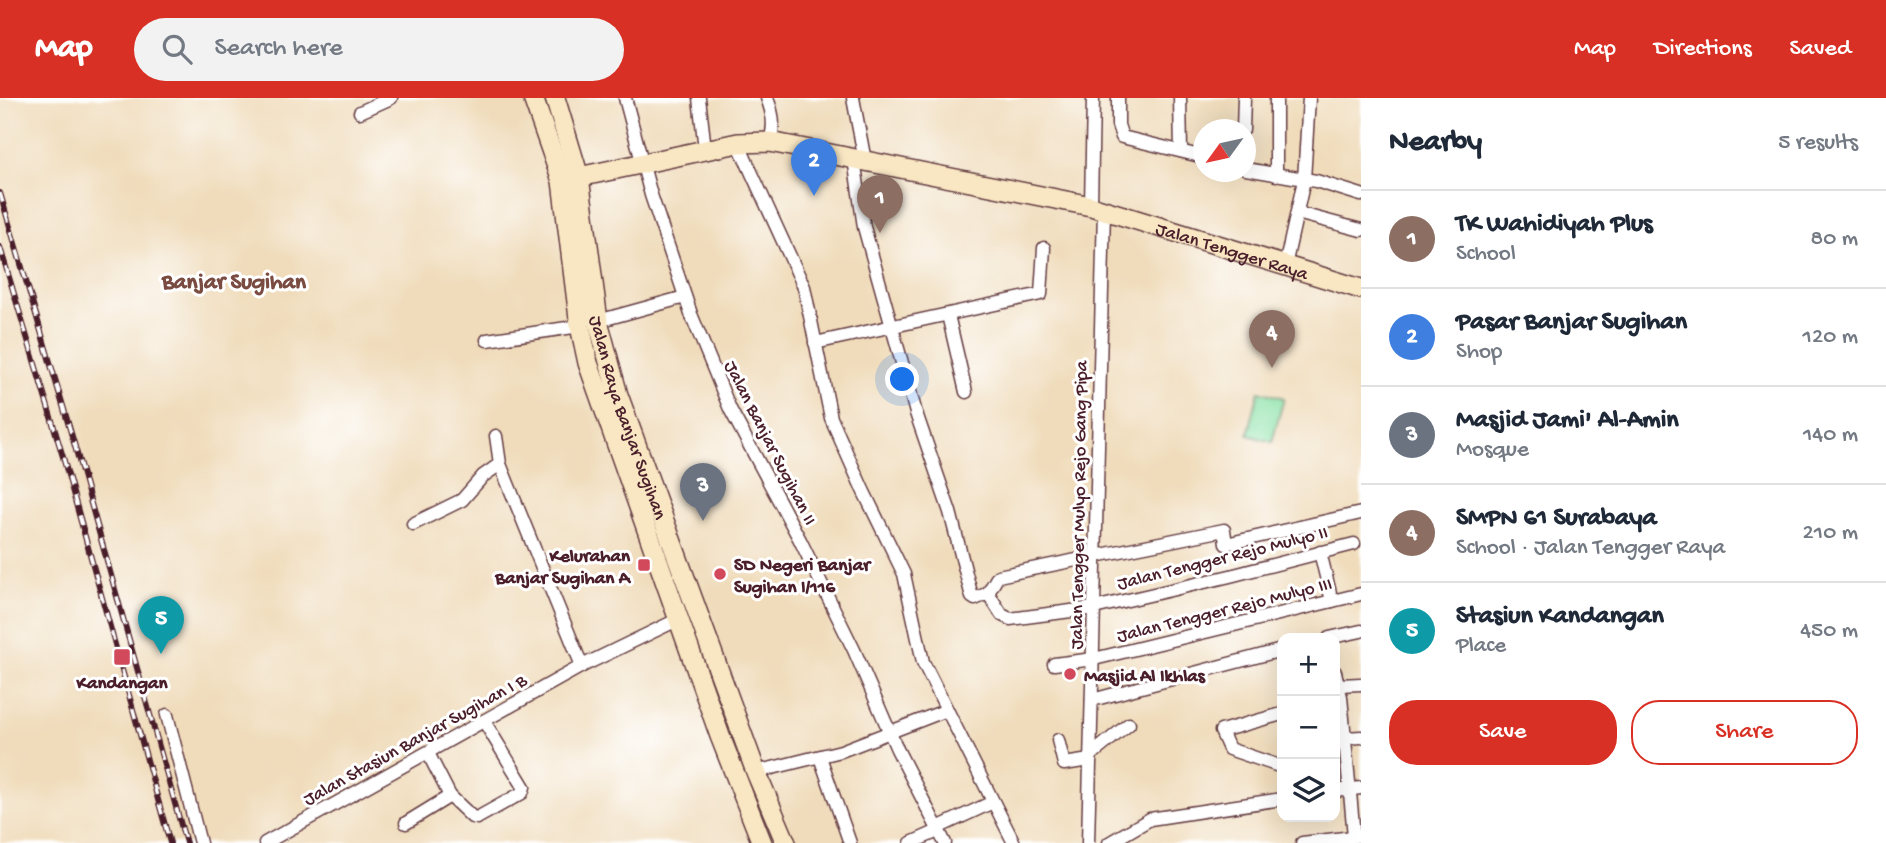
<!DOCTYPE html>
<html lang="en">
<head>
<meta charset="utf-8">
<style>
	:root { --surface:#fff; --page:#f2f2f3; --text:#1f2937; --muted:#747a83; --line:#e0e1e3; --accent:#d93025 }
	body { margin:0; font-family:"Gochi Hand",sans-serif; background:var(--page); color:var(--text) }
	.controls { position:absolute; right:21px; bottom:21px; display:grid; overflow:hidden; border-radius:14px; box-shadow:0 7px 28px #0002 }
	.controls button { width:63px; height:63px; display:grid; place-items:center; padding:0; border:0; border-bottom:2px solid var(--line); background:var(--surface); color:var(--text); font:35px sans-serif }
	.compass { position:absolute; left:1193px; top:21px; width:63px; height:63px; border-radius:50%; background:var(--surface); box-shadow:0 7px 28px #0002; rotate:237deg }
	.you { position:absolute; left:903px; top:282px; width:24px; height:24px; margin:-18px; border:5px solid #fff; border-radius:50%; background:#1a73e8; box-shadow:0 0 0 10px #1a73e833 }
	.badge { display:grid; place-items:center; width:46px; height:46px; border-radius:50%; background:var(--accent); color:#fff; font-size:23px; font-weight:700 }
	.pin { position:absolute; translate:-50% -58px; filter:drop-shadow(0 2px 4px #0008) }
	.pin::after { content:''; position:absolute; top:37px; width:24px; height:21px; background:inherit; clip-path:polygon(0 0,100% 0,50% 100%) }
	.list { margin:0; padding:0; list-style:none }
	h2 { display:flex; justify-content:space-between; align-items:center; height:91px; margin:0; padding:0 28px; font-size:30px }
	h2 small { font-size:23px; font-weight:400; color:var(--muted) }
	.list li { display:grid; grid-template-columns:46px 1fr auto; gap:21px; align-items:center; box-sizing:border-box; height:98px; padding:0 28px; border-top:2px solid var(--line) }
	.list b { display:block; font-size:26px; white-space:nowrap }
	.list p { margin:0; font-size:23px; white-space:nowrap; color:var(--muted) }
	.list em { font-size:23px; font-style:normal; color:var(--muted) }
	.actions { display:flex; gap:14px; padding:21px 28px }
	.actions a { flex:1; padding:16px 0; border:2px solid var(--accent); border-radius:28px; text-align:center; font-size:24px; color:var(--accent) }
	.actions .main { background:var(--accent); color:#fff }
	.icon { flex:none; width:38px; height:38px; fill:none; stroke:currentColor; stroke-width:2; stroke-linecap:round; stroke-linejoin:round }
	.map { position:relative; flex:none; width:1361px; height:745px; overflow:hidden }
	header { display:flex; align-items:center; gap:42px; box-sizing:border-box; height:98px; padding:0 35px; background:var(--accent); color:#fff }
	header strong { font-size:33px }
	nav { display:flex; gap:38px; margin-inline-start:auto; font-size:24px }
	.search { width:490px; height:63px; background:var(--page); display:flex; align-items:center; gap:18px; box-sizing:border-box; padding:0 24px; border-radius:38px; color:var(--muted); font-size:26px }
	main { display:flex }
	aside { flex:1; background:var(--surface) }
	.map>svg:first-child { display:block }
	.green { fill:#88e1a5; stroke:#698068; stroke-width:2 }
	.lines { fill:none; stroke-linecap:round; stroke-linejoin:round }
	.street-casing { stroke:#633b41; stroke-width:15 }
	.secondary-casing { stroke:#633b41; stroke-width:22 }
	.street { stroke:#fff; stroke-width:12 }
	.secondary { stroke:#f9e7c3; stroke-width:19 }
	.rail-casing { stroke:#4a1f2b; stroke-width:6 }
	.rail { stroke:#fff; stroke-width:3.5; stroke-dasharray:10; stroke-linecap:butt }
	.poi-dot { fill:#d1495b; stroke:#fff; stroke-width:2.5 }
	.labels { text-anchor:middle; stroke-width:6; stroke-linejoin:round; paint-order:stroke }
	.street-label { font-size:19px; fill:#4a1f2b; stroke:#fff }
	.poi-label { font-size:19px; font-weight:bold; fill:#4a1f2b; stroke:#fff; text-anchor:start }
	.quarter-label { font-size:23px; font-weight:bold; fill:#7a4b41; stroke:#fff }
</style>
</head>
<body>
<header>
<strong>Map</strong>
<div class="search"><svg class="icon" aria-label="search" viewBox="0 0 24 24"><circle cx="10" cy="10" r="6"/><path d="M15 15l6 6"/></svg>Search here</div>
<nav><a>Map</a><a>Directions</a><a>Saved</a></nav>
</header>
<main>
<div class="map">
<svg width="1361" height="745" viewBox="0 0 1361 745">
	<rect width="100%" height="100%" fill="#fff"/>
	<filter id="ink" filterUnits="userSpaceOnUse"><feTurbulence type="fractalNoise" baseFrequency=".0143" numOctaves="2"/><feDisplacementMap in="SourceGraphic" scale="14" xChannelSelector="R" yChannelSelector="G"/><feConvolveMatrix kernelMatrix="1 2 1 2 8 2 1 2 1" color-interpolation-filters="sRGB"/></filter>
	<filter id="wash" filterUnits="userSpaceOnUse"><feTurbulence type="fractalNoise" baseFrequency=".00686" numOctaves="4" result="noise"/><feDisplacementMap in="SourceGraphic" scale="28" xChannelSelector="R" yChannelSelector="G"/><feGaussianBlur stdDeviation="1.57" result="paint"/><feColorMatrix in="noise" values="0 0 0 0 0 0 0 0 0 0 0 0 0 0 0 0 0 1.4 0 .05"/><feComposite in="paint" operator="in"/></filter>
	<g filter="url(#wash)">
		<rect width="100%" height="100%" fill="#f0dcbb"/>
		<polygon class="green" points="1259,293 1284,300 1272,344 1248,337"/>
	</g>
	<g filter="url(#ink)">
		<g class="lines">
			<defs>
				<g id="street">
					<polyline points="625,0 651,97 691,216 730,311 800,442 854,552 897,651 945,745"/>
					<polyline points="699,0 705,51"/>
					<path d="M767,0C773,16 775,27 770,44"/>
					<polyline points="853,0 865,63"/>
					<polyline points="1118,0 1118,27 1122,39 1204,59"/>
					<polyline points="1180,0 1181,53"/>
					<polyline points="360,14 391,0"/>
					<polyline points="1243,32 1244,0"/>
					<polyline points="738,45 804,189 831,320 863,392 904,476 923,564 1014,745"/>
					<polyline points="854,61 864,129 916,315 950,414 972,499 975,501 988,495"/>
					<polyline points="1246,71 1316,83 1361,97"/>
					<polyline points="1276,77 1276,0"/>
					<polyline points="1091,108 1093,0"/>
					<polyline points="1297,115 1361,132"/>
					<polyline points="1285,168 1304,82 1309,0"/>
					<polyline points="948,217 966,294"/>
					<polyline points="598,223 685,199"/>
					<polyline points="487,242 580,228"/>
					<polyline points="815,245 1041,196 1044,150"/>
					<polyline points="496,338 500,366 582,568"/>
					<polyline points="413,426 462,402 483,378 500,366"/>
					<polyline points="1320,454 1332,503"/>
					<polyline points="988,495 998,478 1224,432 1226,446 1361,415"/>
					<polyline points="988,495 1002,517 1010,521 1094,510 1230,478 1354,446"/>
					<polyline points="1329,540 1361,533"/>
					<polyline points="1054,566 1094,561 1361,496"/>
					<polyline points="1335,574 1341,599 1354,738"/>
					<polyline points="1339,587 1361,586"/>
					<polyline points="1092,602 1282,552"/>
					<polyline points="1282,616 1221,633 1229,651 1282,669"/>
					<polyline points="167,617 200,745"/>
					<polyline points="1058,642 1064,666 1090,662"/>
					<polyline points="1335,648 1345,640 1361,639"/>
					<polyline points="428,655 450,698 472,719 477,720 522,695 524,689 484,623"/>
					<polyline points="1091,657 1129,626"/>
					<polyline points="820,659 850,745"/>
					<polyline points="756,674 841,653 947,612"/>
					<polyline points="1335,693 1361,690"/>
					<polyline points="406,725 450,698"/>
					<polyline points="937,730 993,704"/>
					<polyline points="265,745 582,568 679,521"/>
					<polyline points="911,745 938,733"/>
					<polyline points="1088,745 1104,112"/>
					<polyline points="1109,745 1150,721 1282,701"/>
					<polyline points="1302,745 1361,738"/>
				</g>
				<g id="secondary">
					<polyline points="533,0 562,83 580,228 588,265 720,638 762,745"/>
					<path id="s1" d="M555,0L579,79L598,223L618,297L756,674L786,745"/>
					<path id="s2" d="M579,79L738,45L770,44L1091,108L1361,191"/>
				</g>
			</defs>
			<use href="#street" class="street-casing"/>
			<use href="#secondary" class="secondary-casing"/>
			<use href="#street" class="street"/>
			<use href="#secondary" class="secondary"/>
			<defs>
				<g id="rail">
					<polyline points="0,95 74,345 186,745"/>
					<polyline points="0,149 63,359 170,745"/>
				</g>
			</defs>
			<use href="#rail" class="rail-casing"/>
			<use href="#rail" class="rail"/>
		</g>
	</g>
	<g class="poi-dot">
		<rect x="637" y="460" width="14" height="14" rx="3.5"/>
		<circle cx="720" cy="476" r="7"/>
		<rect x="113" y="550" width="18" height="18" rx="3.5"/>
		<circle cx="1070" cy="576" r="7"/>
	</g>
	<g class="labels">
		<g class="street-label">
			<text dy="7" stroke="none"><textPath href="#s2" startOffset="670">Jalan Tengger Raya</textPath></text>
			<text dy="7" stroke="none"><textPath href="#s1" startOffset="329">Jalan Raya Banjar Sugihan</textPath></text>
			<text transform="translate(772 344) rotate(63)" y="7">Jalan Banjar Sugihan II</text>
			<text transform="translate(1077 407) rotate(-89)" y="7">Jalan Tengger Mulyo Rejo Gang Pipa</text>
			<text transform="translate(1222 458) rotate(-14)" y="7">Jalan Tengger Rejo Mulyo II</text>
			<text transform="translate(1224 510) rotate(-14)" y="7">Jalan Tengger Rejo Mulyo III</text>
			<text transform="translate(414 640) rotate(-29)" y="7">Jalan Stasiun Banjar Sugihan I B</text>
		</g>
		<g class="poi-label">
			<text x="630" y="463" text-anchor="end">Kelurahan<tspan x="630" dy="22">Banjar Sugihan A</tspan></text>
			<text x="734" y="472">SD Negeri Banjar<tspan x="734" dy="22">Sugihan I/116</tspan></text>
			<text x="1084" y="583">Masjid Al Ikhlas</text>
			<text x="122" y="590" text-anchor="middle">Kandangan</text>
		</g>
		<g class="quarter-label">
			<text x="234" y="190">Banjar Sugihan</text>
		</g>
	</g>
</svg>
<div class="controls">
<button>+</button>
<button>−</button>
<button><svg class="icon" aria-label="layers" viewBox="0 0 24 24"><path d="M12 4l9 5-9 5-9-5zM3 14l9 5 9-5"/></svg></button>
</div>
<svg class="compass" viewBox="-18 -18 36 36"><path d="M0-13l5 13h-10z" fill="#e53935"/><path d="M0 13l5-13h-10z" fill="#747a83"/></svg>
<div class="you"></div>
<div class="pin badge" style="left:880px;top:135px;background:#8d6e63">1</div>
<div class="pin badge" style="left:814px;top:98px;background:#3f7fe0">2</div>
<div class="pin badge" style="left:703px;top:423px;background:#6b7280">3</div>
<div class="pin badge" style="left:1272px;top:270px;background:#8d6e63">4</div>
<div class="pin badge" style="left:161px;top:556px;background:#0f9aa8">5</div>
</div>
<aside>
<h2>Nearby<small>5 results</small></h2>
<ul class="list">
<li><span class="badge" style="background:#8d6e63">1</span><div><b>TK Wahidiyah Plus</b><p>School</p></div><em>80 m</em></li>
<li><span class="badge" style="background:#3f7fe0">2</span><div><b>Pasar Banjar Sugihan</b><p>Shop</p></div><em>120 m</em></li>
<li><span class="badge" style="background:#6b7280">3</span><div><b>Masjid Jami' Al-Amin</b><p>Mosque</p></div><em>140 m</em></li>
<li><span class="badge" style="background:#8d6e63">4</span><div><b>SMPN 61 Surabaya</b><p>School · Jalan Tengger Raya</p></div><em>210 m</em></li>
<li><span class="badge" style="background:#0f9aa8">5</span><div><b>Stasiun Kandangan</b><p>Place</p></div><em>450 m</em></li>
</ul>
<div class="actions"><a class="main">Save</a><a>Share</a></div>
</aside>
</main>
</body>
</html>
